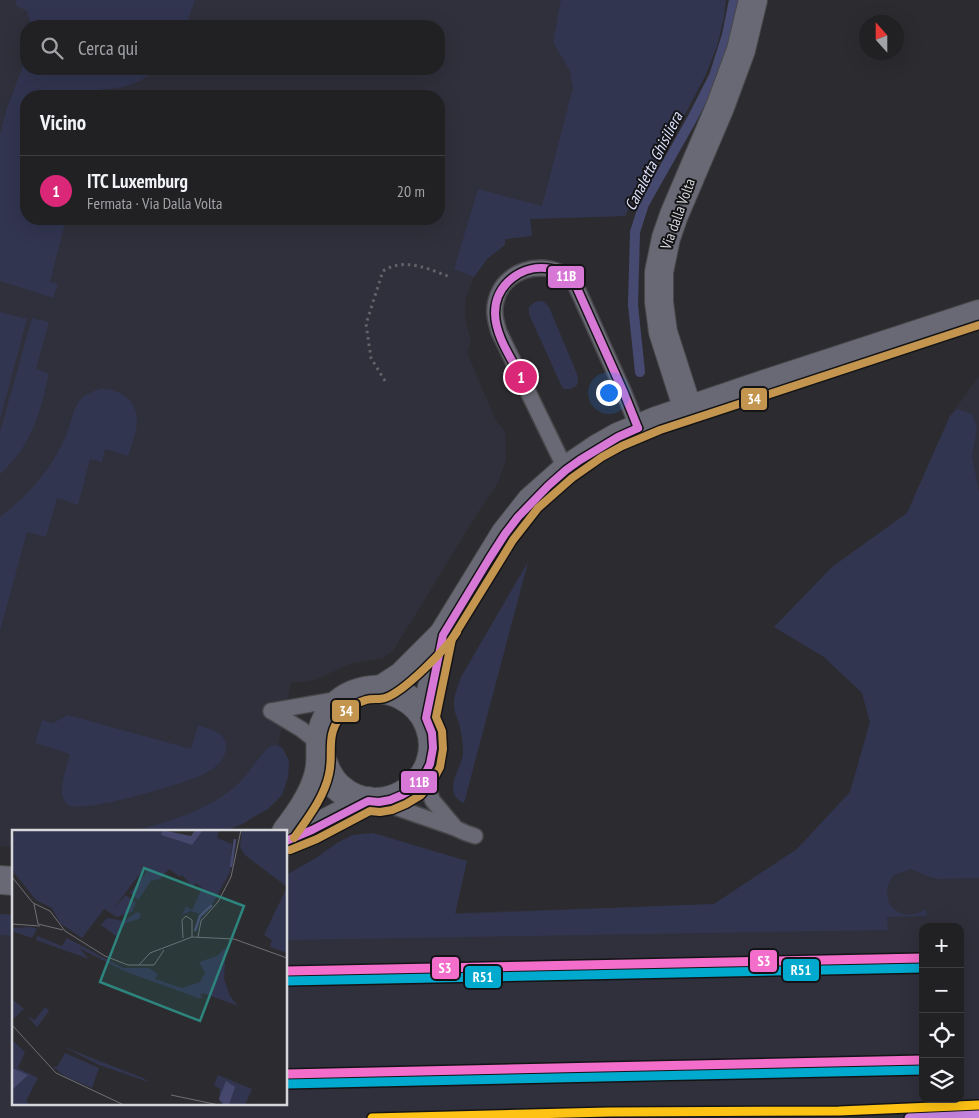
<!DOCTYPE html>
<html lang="it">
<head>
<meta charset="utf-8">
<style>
	:root { --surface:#212124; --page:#2d2e31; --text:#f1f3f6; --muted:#a2a3a6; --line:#3e3e41; --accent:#db2777 }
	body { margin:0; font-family:"PT Sans Narrow",sans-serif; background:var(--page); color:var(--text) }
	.controls { position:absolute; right:15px; bottom:15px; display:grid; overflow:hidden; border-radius:10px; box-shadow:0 5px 20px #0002 }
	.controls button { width:45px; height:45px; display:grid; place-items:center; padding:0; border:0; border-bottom:1px solid var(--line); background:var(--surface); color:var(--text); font:25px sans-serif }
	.compass { position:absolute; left:859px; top:15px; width:45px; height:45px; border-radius:50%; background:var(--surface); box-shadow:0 5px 20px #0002; rotate:339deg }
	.you { position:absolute; left:608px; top:392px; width:18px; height:18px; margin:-12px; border:4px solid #fff; border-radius:50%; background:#1a73e8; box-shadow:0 0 0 8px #1a73e833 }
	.badge { display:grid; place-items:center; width:32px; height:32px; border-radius:50%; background:var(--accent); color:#fff; font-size:16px; font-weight:700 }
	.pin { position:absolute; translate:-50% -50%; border:2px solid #fff; box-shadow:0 1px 5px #0006 }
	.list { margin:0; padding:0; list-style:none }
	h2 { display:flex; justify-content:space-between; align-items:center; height:65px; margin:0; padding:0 20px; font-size:21px }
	h2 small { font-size:16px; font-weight:400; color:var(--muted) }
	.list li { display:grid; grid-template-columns:32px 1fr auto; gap:15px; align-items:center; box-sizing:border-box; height:70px; padding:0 20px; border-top:1px solid var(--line) }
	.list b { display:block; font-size:19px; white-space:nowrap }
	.list p { margin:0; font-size:16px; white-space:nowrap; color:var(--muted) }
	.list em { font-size:16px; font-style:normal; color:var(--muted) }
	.icon { flex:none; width:28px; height:28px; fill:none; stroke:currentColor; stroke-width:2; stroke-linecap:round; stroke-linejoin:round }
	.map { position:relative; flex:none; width:979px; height:1118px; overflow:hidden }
	.search { position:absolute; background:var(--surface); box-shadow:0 5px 20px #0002; left:20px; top:20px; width:425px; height:55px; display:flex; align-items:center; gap:12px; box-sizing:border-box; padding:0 18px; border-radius:20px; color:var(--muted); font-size:19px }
	.panel { position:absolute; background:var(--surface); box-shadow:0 5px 20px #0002; left:20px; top:90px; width:425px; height:135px; border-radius:20px }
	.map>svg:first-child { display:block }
	.built { fill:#2f303b; fill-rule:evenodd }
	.green { fill:#323550 }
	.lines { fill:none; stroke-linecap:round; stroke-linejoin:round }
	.stream { stroke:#474a70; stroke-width:10 }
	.service-casing { stroke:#48484b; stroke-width:18 }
	.minor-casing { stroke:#48484b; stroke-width:30 }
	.tertiary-casing { stroke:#48484b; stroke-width:30 }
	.path { stroke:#626269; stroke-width:3; stroke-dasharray:2.5 4; stroke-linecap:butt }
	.service { stroke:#686974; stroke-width:15 }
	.minor { stroke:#686974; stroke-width:28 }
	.tertiary { stroke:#686974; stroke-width:28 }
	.bus-1-casing { stroke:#141417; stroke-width:11 }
	.bus-2-casing { stroke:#141417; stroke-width:11 }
	.bus-1 { stroke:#d878d6; stroke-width:8 }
	.bus-2 { stroke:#c3954f; stroke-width:8 }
	.rail-1-casing { stroke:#141417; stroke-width:12 }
	.rail-2-casing { stroke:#141417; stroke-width:12 }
	.rail-3-casing { stroke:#141417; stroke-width:12 }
	.rail-4-casing { stroke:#141417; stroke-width:12 }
	.rail-1 { stroke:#f26eca; stroke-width:9 }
	.rail-2 { stroke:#00a9ce; stroke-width:9 }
	.rail-3 { stroke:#fdc214; stroke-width:9 }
	.rail-4 { stroke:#c483df; stroke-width:9 }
	.labels { text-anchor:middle; stroke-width:4; stroke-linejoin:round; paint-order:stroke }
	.street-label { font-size:15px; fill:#d6d7db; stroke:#141417 }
	.water-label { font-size:16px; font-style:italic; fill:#dee1fe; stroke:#141417 }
	.inset-river { fill:none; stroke:#474a70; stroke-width:2.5 }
	.inset-road { fill:none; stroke:#707074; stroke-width:1 }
	.view { fill:#2d857e; fill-opacity:0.15; stroke:#2d857e; stroke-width:2.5 }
	.inset-edge { fill:none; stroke:#d6d7db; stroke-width:2.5 }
	.line-badge { stroke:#141417; stroke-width:2 }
	.badge-label { font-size:14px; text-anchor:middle; font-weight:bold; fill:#fff }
</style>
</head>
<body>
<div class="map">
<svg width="979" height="1118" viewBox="0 0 979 1118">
	<rect width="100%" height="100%" fill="#2c2c30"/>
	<g class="built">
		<path d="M0,0H726L724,17L717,46L705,76L670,143L652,170L637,190L625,216L530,219L532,236L505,239V245L487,259L474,277L467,294L465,306V318L471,342L467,352L495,419L505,432L506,459L498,483L477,514L393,651L383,658L353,663L314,680L304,682H291L278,745L283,749L289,761L288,777L282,795L268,809L244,823L223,832H14V847L0,846ZM26,26H439V69H26ZM26,96H439V219H26Z"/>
		<path d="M979,376V1118H0V914L14,915V1104H286V875L316,858L337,843L353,835L373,833L467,861L455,913L714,904L797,849L850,792L870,722L862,693L824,657L774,627L832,567L907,513L950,416ZM923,927H960V1099H923Z"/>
	</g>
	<g class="green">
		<polygon points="15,0 195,0 186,26 31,26 27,11 17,6"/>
		<polygon points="561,0 726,0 724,17 717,46 705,76 670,143 652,170 637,190 625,216 530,219 532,236 505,239 505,245 487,259 474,277 454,269 478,189 542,206 573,88 570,71 553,42"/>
		<path d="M26,57V69H157C139,84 124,89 101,89L98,96H26V219H66L50,282L58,284L53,298L0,281V134L6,111Z"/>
		<polygon points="539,301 544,302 549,307 577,374 578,380 577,385 571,389 564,389 561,385 529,314 529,307 535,302"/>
		<polygon points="0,312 27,319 0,419"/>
		<path d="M32,318L49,322L36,369L49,373C40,414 32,445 0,474V432Z"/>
		<path d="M100,389C120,389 137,399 137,421C137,433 131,445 128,456L105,449L102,462L90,459L78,505L57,498L46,537L27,532L0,631V517C17,504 32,490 44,473C54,461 61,447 67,433C71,423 72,412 78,403C83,395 91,392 100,389Z"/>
		<path d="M957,409L972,414L977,428L972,456L979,493V878L938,879L929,877L911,869C906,871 901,872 896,874C887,880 884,897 891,906C891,907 896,910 897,911C906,917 917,915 926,909L927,916L887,917L888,930L286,940V875L316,858L337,843L353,835L373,833L467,861L455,914L714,904L797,849L850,792L870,722L862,693L824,657L774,627L832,567L907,513L950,416Z"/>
		<path d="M528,562L464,803C457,800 453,795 453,788C453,775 464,763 463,750C463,741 461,731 459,723C456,716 454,711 454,704C454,695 458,686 461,677Z"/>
		<path d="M68,715L191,749L198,725C205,728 217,730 222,736C225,739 226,743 226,747C226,752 224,758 221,761C215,769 204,774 195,778C177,785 83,814 68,805C55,795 67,766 70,754L35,743L42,720L53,723Z"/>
		<path d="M278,745L283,749L289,761L288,777L282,795L268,809L257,815L244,823L223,832H125C160,826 212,809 238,784C250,773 258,757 270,746Z"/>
		<polygon points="0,914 14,915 14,936 0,935"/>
	</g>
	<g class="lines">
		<polyline class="stream" points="640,372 633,305 635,232 644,204 692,119 714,76 727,35 734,0"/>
		<defs>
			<g id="service">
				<path d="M566,470L499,332C496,322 493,312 496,301C503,271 540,259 565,275C569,278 573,282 576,286L624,393L638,428"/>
				<polyline points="271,711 340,699"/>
				<polyline points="271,711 301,729 320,744"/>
				<polyline points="423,778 433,801 454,826"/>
				<polyline points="383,803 455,828 466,833 475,836"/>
			</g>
			<polyline id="minor" points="688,410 663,332 659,302 659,272 666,238 674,215 720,107 741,50 753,0"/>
			<g id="tertiary">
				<polyline points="382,689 402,676 443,635 505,534 531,501 566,470 597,449 618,437 656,421 765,384 979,314"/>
				<polyline points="426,718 433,682 443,635"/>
				<path d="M286,832C299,815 312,797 318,776C323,761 318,746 322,731C324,723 329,714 334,708C350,690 380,684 401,695C413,701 424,712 429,725C450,780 382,827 338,787C329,779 325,768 321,757"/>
				<polyline points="286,841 312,830 368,801"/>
				<polyline points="0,880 14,881"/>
			</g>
		</defs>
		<use href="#service" class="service-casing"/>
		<use href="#minor" class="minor-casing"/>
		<use href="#tertiary" class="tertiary-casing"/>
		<path class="path" d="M385,381L371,358L366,324L383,271C404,257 429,269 450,277"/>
		<use href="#service" class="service"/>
		<use href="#minor" class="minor"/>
		<use href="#tertiary" class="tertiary"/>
		<defs>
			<g id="bus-1">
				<path d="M521,377C511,358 495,335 495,313C495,284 523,263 551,269C561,271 569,278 576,286L624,393L638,428"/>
				<polyline points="286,841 312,830 368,801 379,802 390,800 402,795 414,788 423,778 430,764 433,748 432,733 426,718 443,635 489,559 505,534 518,517 548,486 566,470 580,460 618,437 638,428"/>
			</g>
			<g id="bus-2">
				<path d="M294,838C307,819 324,798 329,774C334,752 325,736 341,716C346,709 358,702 366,700C372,698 379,700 385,698C404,692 446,649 457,632"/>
				<polyline points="290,850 317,839 370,811 380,812 392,810 406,804 421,795 432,782 440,767 443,749 442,731 436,717 452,639 513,540 538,508 572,478 602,457 622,446 660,430 979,325"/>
			</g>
		</defs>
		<use href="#bus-1" class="bus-1-casing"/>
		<use href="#bus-2" class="bus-2-casing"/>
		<use href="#bus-1" class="bus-1"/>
		<use href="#bus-2" class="bus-2"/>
		<defs>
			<g id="rail-1">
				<polyline points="286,971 923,958"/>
				<polyline points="286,1074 923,1060"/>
			</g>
			<g id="rail-2">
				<polyline points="286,981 923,968"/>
				<polyline points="286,1084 923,1070"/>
			</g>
			<polyline id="rail-3" points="372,1118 609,1112 839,1111 979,1105"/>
			<polyline id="rail-4" points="909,1118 979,1115"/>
		</defs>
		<use href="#rail-1" class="rail-1-casing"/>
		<use href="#rail-2" class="rail-2-casing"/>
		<use href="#rail-3" class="rail-3-casing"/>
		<use href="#rail-4" class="rail-4-casing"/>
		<use href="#rail-1" class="rail-1"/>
		<use href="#rail-2" class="rail-2"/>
		<use href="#rail-3" class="rail-3"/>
		<use href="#rail-4" class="rail-4"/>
	</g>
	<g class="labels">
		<g class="street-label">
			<text transform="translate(678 214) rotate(-70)" y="5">Via dalla Volta</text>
		</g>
		<g class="water-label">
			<text transform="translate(653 161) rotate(-63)" y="6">Canaletta Ghisiliera</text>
		</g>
	</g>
	<g transform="translate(12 830)">
		<rect width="275" height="275" fill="#2c2c30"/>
		<path d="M4,0H150L149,5L180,15L191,0H207L205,8L220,14L218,42L201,73L188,84L178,81L170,85L174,76L180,80L190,58L184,53L181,57L170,45L168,47L157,39L148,49L139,51L126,70L118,63L134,42L133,37L101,79L114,65L124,73L120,82L105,87L92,79L70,108L48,93L40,78L24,70L0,40V8ZM230,0H275V123L258,117L260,110L252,105L275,57L233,25L228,17ZM125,82L129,84L127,89L114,93L104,106L89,95L95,88L112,91ZM0,98L20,97L25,99L20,108L0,101ZM25,106L50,116L55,108L111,138H137L146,144L143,149L170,158L188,152L193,143L187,132L205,126L214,117L212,149L218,166L226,176L191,163L188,165L191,168H186L112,141L67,118L77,129L24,110ZM0,169L12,179L1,189H0ZM33,177L37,181L25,197L15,186L23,190ZM0,210L13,222L6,238L26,248L14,271L18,275H0ZM52,217L131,248L137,252L87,235ZM53,223L87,238L80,258L54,247L41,237H45ZM206,245L240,259L233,275H212L207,271L208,259L202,255Z" fill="#323550"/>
		<path d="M150,0L179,6L183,0H191L180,15L149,5ZM0,238L16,245L0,260ZM214,251L223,257L217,275H212L207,269Z" fill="#45486c"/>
		<path class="inset-river" d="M219,37L223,9M183,101L188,86L200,75"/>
		<path class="inset-road" d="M0,47L21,73L38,81L53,101L93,126L116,135H142L152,120M22,74L26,94L51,100M0,94L28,96M186,107L189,91L206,72L219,47L229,0M171,108L170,90L174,86L180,90V107M127,135L138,123L180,107L222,109L275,128M0,195L44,243L112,275M159,265L207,275"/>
		<path class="view" d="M132,38L232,76L188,191L88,152Z"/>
		<rect width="275" height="275" class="inset-edge"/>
	</g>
	<g class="line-badge">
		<rect x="547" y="265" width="38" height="24" rx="5" fill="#d878d6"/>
		<rect x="740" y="387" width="28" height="24" rx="5" fill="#c3954f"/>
		<rect x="331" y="699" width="29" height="24" rx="5" fill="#c3954f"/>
		<rect x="400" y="770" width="38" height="24" rx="5" fill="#d878d6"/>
		<rect x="749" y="949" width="29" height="24" rx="5" fill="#f26eca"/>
		<rect x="431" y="956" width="29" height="24" rx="5" fill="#f26eca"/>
		<rect x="782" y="958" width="38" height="24" rx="5" fill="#00a9ce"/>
		<rect x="464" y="965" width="38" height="24" rx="5" fill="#00a9ce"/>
	</g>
	<g class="badge-label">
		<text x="566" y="281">11B</text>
		<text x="754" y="404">34</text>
		<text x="346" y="716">34</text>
		<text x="419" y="787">11B</text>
		<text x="764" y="966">S3</text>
		<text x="445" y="973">S3</text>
		<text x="801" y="975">R51</text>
		<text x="483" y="982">R51</text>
	</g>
</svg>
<div class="controls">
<button>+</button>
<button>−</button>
<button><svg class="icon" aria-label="locate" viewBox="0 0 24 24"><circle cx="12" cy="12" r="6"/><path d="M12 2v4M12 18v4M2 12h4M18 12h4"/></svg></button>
<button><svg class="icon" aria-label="layers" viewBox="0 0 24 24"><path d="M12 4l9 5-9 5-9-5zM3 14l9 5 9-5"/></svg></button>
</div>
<svg class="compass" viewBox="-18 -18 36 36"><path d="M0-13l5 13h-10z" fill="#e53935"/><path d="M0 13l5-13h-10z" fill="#a2a3a6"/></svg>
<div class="you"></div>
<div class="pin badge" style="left:521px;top:377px">1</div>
<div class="search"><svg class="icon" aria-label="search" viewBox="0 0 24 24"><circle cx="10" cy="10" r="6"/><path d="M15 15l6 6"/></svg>Cerca qui</div>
<section class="panel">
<h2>Vicino<small></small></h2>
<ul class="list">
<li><span class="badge">1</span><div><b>ITC Luxemburg</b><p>Fermata · Via Dalla Volta</p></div><em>20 m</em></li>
</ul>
</section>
</div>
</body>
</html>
